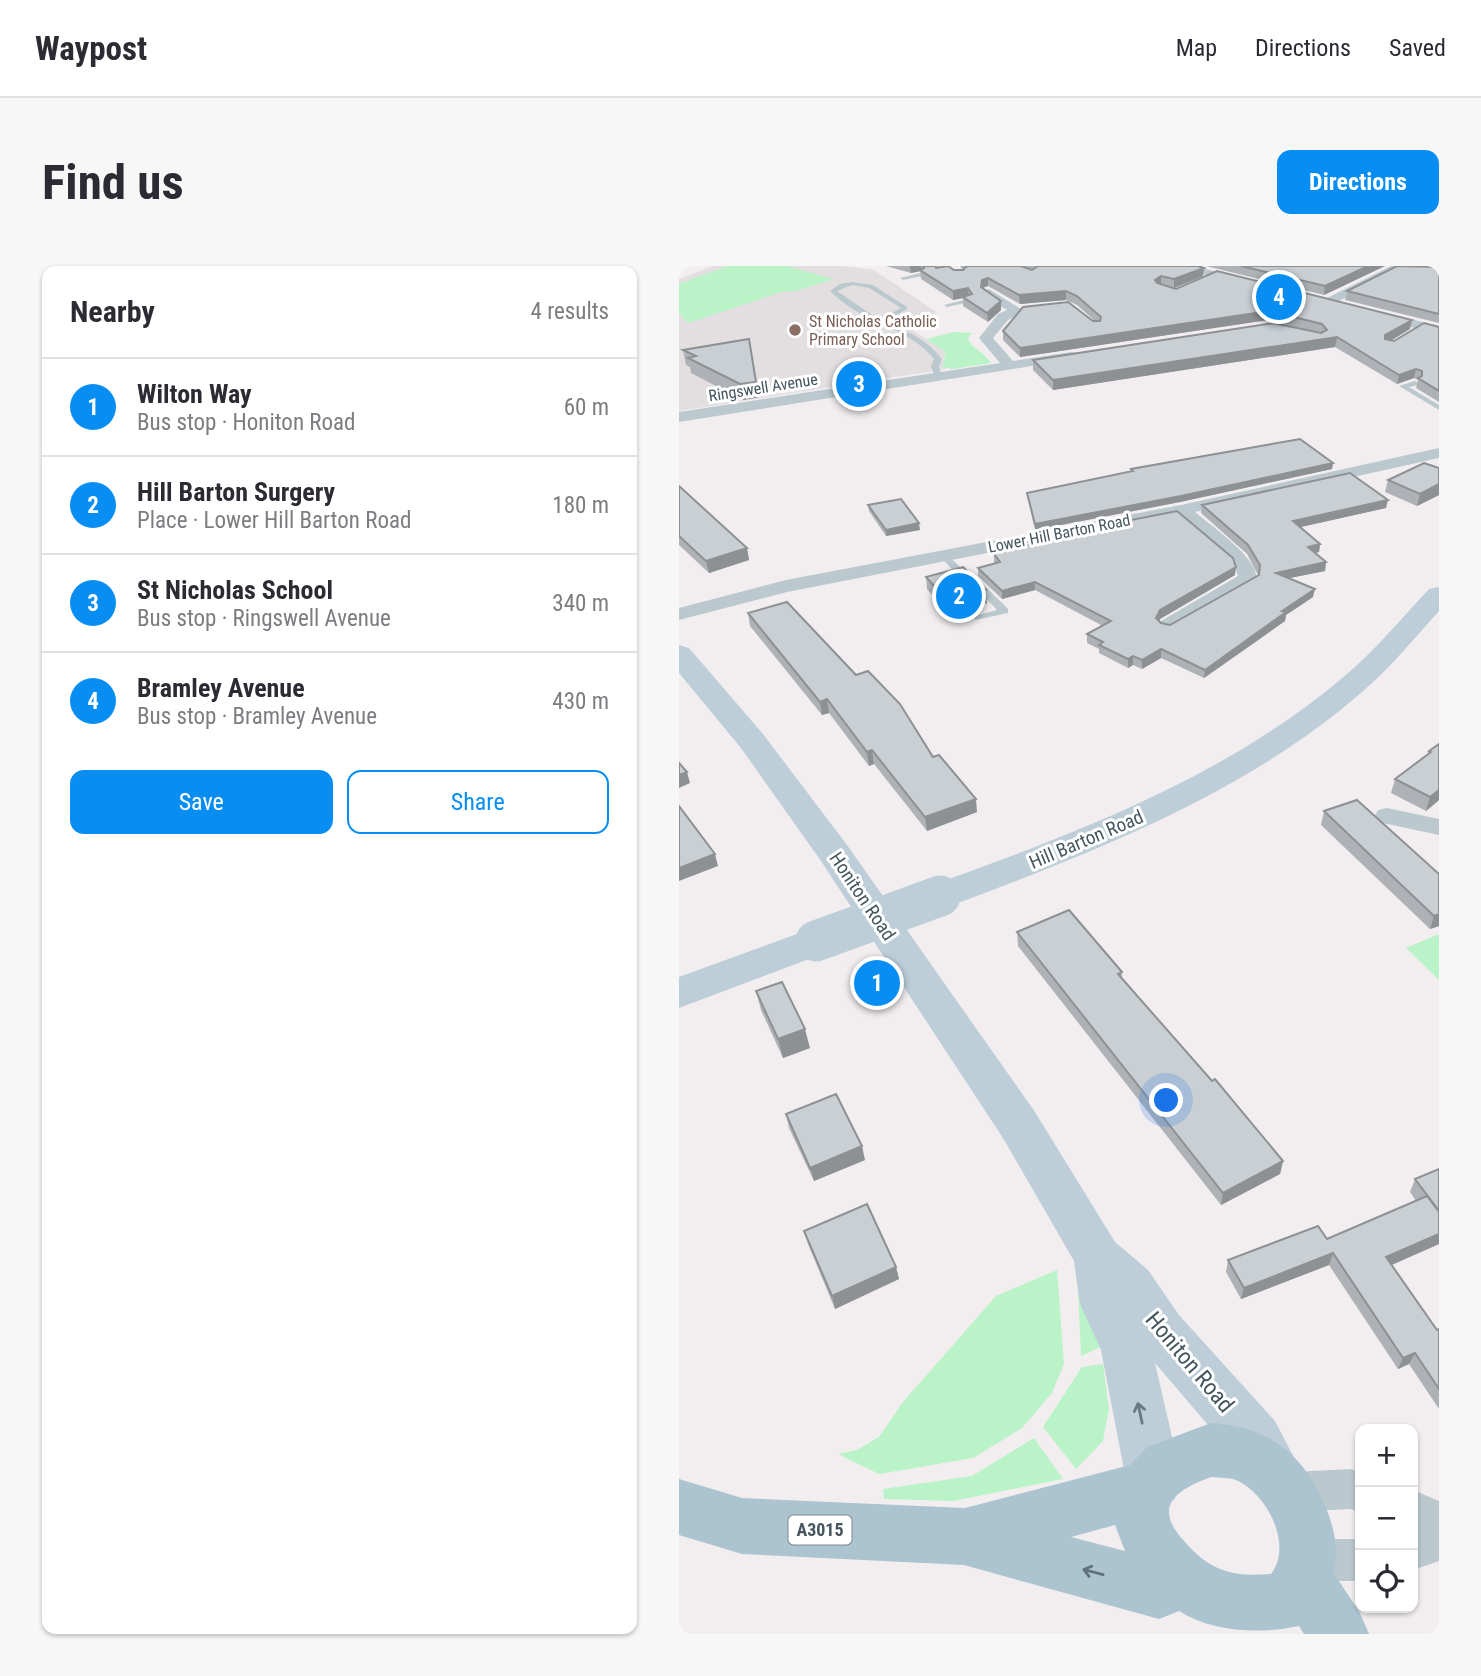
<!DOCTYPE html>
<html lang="en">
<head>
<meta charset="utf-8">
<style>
	:root { --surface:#fff; --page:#f7f7f7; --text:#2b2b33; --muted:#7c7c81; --line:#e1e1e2; --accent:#088ef2 }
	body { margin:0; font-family:"Roboto Condensed",sans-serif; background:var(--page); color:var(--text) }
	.controls { position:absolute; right:21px; bottom:21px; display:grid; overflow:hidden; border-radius:14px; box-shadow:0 2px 5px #0004 }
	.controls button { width:63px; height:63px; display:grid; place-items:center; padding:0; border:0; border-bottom:2px solid var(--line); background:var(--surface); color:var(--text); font:35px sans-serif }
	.you { position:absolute; left:488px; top:835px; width:24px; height:24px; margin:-18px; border:5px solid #fff; border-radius:50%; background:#1a73e8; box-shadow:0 0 0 10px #1a73e833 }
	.badge { display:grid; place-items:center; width:46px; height:46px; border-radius:50%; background:var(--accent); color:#fff; font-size:23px; font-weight:700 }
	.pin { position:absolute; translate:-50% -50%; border:4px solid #fff; box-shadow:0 2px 7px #0006 }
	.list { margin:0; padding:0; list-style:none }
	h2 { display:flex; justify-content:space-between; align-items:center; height:91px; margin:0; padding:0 28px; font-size:30px }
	h2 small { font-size:23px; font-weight:400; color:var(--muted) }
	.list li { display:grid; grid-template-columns:46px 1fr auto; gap:21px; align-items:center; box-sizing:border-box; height:98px; padding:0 28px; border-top:2px solid var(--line) }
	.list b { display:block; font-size:26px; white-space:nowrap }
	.list p { margin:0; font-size:23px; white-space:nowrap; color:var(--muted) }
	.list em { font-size:23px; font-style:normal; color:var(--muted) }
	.actions { display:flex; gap:14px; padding:21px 28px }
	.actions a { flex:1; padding:16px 0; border:2px solid var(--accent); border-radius:14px; text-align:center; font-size:24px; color:var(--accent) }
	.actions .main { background:var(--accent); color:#fff }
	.icon { flex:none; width:38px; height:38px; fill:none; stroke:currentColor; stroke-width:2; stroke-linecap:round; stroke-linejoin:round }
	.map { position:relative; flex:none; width:760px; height:1368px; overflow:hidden; border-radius:14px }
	header { display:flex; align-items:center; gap:42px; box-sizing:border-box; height:98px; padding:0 35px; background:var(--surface); border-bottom:2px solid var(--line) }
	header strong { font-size:33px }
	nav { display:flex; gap:38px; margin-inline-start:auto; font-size:24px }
	.intro { display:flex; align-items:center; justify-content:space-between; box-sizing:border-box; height:168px; padding:0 42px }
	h1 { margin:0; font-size:49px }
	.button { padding:18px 32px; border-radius:14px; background:var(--accent); color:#fff; font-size:24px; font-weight:700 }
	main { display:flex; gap:42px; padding:0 42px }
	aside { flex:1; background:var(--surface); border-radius:14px; box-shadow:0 2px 5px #0004 }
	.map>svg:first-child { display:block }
	.education { fill:#e3dfe1 }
	.green { fill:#b9f3c7 }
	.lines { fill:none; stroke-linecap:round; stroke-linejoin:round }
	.lane { fill:#bbc9cf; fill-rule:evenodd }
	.street { fill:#bbc9cf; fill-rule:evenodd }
	.secondary { fill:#bdced8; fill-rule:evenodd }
	.primary { fill:#acc3d0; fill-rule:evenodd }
	.secondary-bridge { stroke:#bdced8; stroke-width:41 }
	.wall { fill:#aeb2b6 }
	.shaded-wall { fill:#8d9194 }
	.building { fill:#cacfd4; stroke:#8d9194; stroke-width:2 }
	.oneway { stroke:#697a83 }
	.oneway2 { stroke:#5f717a }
	.education-dot { fill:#8d6e63; stroke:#fff; stroke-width:2.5 }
	.labels { text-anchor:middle; stroke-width:6; stroke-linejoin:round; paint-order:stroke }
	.far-education-label { font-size:16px; fill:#785e54; stroke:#fff; text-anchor:start }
	.far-street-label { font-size:16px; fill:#45565e; stroke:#fff }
	.shield { fill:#fff; stroke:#7d898e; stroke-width:2 }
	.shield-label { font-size:18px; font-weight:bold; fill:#45565e }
	.street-label { font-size:19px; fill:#45565e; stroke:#fff }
	.near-street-label { font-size:23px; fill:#45565e; stroke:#fff }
</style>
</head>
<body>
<header>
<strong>Waypost</strong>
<nav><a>Map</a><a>Directions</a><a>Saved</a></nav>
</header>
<div class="intro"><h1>Find us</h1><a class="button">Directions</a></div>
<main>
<aside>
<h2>Nearby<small>4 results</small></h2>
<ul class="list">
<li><span class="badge">1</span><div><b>Wilton Way</b><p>Bus stop · Honiton Road</p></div><em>60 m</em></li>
<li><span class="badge">2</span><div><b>Hill Barton Surgery</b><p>Place · Lower Hill Barton Road</p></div><em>180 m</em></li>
<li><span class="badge">3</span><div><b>St Nicholas School</b><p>Bus stop · Ringswell Avenue</p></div><em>340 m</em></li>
<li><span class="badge">4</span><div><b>Bramley Avenue</b><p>Bus stop · Bramley Avenue</p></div><em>430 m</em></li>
</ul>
<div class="actions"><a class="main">Save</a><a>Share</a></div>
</aside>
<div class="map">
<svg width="760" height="1368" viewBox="0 0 760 1368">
	<rect width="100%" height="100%" fill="#f2eeef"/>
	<polygon class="education" points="34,0 165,0 195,4 259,47 219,55 267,86 263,100 267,103 0,145 0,13"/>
	<g class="green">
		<polygon points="49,0 108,0 154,13 117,25 102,26 9,57 0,47 0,18"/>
		<path d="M275,66L293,67L289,72C292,83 307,87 312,97L274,103L263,101L267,86L247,73Z"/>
		<polygon points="760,668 760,714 727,682"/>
		<polygon points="398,1002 424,1080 402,1090"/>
		<polygon points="378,1004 385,1098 373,1127 343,1162 294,1192 200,1208 159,1188 178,1184 200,1171 224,1136 317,1030"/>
		<polygon points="424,1098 430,1143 424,1175 397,1203 364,1161 403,1101"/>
		<polygon points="355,1172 384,1213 274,1235 205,1233 204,1223 293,1210"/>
	</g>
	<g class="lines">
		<g class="lane">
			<polygon points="241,7 243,10 224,14 221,12"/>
			<path d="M173,16L194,19L228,41V43L206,56C228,65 248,73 263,93L260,100L263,113L256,111L252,100L255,93C230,61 182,57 151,25L161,18ZM173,19L190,22L222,42L201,53L196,51L158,25Z"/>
			<polygon points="289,33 291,36 268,41 265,39"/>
			<polygon points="736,115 740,117 739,119 730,121 760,139 760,144 720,120"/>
			<polygon points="261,287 267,287 282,302 295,309 329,343 329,347 296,354 296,350 318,344 289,313 276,306 261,291"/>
		</g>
		<g class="street">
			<polygon points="495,0 516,0 573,16 567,20"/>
			<polygon points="712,0 728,0 652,39 642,39 640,36"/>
			<polygon points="310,23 345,45 329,54 314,72 334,95 392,86 397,87 397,93 0,156 0,146 321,97 300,72 319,48 328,44 305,30 305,24"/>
			<polygon points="695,44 760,60 760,68 690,51 690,45"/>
			<path d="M760,182V192L516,246C531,259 587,297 576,317L489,365L482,363L479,359L482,355L559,310L555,299L498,250L108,326L0,354V342L107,314L502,239Z"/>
			<polygon points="708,542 760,553 760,569 699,556 696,550 699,544"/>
			<polygon points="672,1203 681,1206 681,1246 672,1243 611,1246 597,1240 591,1226 597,1212 611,1206"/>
			<polygon points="734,1224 760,1235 760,1295 734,1304"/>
			<polygon points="627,1273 681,1273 681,1315 627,1315 612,1309 606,1294 612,1279"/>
		</g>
		<g class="secondary">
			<path d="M760,321V345C735,373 711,402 683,426C566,528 417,585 274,639L261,643L248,639L243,630L248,621C392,569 541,514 661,414C694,387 721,354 750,323Z"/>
			<polygon points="0,379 10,382 84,468 168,579 356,846 436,976 469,1004 500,1049 596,1155 623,1207 614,1226 595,1235 576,1226 558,1193 476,1097 503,1214 495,1234 475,1242 455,1234 447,1214 422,1084 401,1038 395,995 324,872 142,595 62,482 0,407"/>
			<polygon points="137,661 151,665 156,675 151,685 0,742 0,711"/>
		</g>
		<path class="primary" d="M532,1157C594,1161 627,1191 649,1247C656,1266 660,1287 654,1306L681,1347L690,1368H625L620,1360C582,1368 535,1367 500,1345L480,1353L285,1299L63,1288L0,1269V1213L63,1232L286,1242L451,1199L468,1181ZM532,1211C540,1212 552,1211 559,1215C589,1229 614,1280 592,1308C575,1309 560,1310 544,1304C528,1299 516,1287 505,1275C473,1240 497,1224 532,1211ZM436,1259L446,1285L392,1271Z"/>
		<polyline class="secondary-bridge" points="137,675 261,630"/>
	</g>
	<g class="wall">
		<polygon points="207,0 260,0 260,1 275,4 284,4 281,0 519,0 524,10 495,22 731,63 712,74 715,75 760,61 760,136 737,122 739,114 735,112 718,118 656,81 374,124 354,104 354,94 631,65 589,54 341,91 324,74 324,65 416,55 398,39 387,34 341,38 309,20 304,22 322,35 322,44 309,56 284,40 284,32 274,34 242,13 241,5 232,7"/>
		<polygon points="527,0 706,0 645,29"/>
		<polygon points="718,0 760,0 760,57 666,34 668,25"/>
		<polygon points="70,73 80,131 64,134 12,107 11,101 7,99 4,84"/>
		<polygon points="654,197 653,203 501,236 356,264 349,233 348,227 452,206 452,203"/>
		<polygon points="760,202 760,229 738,240 706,226 709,214"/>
		<polygon points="0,220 68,282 70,294 30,307 0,279"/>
		<polygon points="189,239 241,264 207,270 190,245"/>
		<polygon points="523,239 707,242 621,261 641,278 640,286 636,287 647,296 646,305 610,312 634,331 607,349 606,355 525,412 482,392 463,403 454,399 449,402 420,387 420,383 408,377 408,368 424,360 356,324 323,333 299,310 299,302 315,297 315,288 360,276 360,272 556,309 481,353 480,355 482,357 491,359 579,309 568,288 522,247"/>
		<polygon points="247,311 308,337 270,348 248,323"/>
		<polygon points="69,347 254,491 298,546 248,565 195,498 190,500 150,447 143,449 71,360"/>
		<polygon points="760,478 760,534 747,545 712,527 716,513 749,488 750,485"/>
		<polygon points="645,545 760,608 760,660 751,663 642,559"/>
		<polygon points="338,666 443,706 443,712 604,895 601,908 542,939 339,680"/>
		<polygon points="77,725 131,782 104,792 82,744"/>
		<polygon points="107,848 186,894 135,915 110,862"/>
		<polygon points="760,903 760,978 713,999 758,1064 760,1063 760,1143 730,1098 719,1103 650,999 562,1033 547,1006 549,994 648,973 737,935 731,926 736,913"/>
		<polygon points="125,965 217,1001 220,1013 156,1043 129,978"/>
	</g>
	<g class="shaded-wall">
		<polygon points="231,0 242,0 242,5 232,7"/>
		<polygon points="689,0 706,0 645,29 646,20"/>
		<polygon points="525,2 524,10 495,22 495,13"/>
		<polygon points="482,10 482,18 475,22 476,14"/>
		<polygon points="309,12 309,20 303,22 302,30 303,14"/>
		<polygon points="289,22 290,31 274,34 274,25"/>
		<polygon points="387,25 387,34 341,38 340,29"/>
		<polygon points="322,35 322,44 309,56 308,47"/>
		<polygon points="590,45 589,54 341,91 341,82"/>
		<polygon points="733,54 731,63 705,79 706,69"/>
		<polygon points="658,71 656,81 374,124 374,114"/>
		<polygon points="72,88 80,131 64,134 61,118"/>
		<polygon points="737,103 735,112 718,118 720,109"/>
		<polygon points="654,197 653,203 501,236 356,264 356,258"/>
		<polygon points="760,218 760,229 738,240 741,228"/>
		<polygon points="709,234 707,242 613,263 614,255"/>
		<polygon points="240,257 241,264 207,270 207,264"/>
		<polygon points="641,278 640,286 627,289 629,281"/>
		<polygon points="68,282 70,294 30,307 27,295"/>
		<polygon points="647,296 646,305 596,315 597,307"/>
		<polygon points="557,301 556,309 481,353 477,361 477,352 481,344"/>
		<polygon points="356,316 356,324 323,333 323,325"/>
		<polygon points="636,323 634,331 607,349 606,355 525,412 526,404 603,345"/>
		<polygon points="307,324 308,337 270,348 269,335"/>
		<polygon points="482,383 482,392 463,403 463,394"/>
		<polygon points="454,390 454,399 449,402 449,393"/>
		<polygon points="148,433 150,447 143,449 141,436"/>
		<polygon points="193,484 195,498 190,500 188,486"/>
		<polygon points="8,506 11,517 0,522 0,509"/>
		<polygon points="760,524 760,534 747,545 751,531"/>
		<polygon points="297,533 298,546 248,565 246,551"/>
		<polygon points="36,588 39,600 0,615 0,602"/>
		<polygon points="760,648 760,660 751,663 755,650"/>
		<polygon points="126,763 131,782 104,792 99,773"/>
		<polygon points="183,880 186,894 135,915 131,902"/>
		<polygon points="604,895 601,908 542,939 544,927"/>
		<polygon points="760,968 760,978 703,1003 707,991"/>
		<polygon points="654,987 650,999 562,1033 565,1022"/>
		<polygon points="217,1001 220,1013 156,1043 153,1030"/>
		<polygon points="736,1087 730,1098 719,1103 724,1092"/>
	</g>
	<g class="building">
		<polygon points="244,0 256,0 257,2 269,0 275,4 284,4 288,0 342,0 353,4 359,0 519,0 525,2 495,13 482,10 476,14 478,17 497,23 538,5 733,54 706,69 706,73 715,75 745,57 760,61 760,125 739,112 743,110 743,105 737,103 720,109 658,71 374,114 354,94 594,57 642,67 648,64 643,58 590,45 341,82 324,65 344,41 389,36 414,55 421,55 422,51 398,30 387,25 340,29 309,12 303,14 302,21 322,35 308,47 284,31 293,28 289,22 274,25 241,4 245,2"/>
		<polygon points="562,0 689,0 646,20"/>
		<polygon points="718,0 760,1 760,48 668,25"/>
		<polygon points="70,73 77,116 61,118 9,92 17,90 4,84"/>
		<polygon points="621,173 654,197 502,230 356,258 348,227 454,205 452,203"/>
		<polygon points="745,197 760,202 760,218 741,228 709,214"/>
		<polygon points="671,207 709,234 614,255 641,278 629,281 647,296 597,307 636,323 603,345 607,346 526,404 482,383 463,394 454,390 449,393 420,379 424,376 408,368 432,355 356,316 323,325 299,302 321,296 315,288 361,276 360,272 498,245 554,292 557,301 481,344 477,352 482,357 491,359 580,309 581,299 569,279 523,239"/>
		<polygon points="0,220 68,282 27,295 0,270"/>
		<polygon points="222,233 240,257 207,264 189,239"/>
		<polygon points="284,301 307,324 269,335 247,311"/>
		<polygon points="108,336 177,409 189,405 221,438 254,491 260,489 297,533 246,551 193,484 188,486 148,433 141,436 69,347"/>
		<polygon points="760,478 760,524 751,531 716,513 752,486 750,485"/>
		<polygon points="0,497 8,506 0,509"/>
		<polygon points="678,534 760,608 760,648 755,650 645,545"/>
		<polygon points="0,540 36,588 0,602"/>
		<polygon points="390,644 443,706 439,708 533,815 536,813 604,895 544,927 338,666"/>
		<polygon points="103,716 126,763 99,773 77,725"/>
		<polygon points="157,828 183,880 131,902 107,848"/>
		<polygon points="760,903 760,945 736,913"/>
		<polygon points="748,930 760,946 760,968 707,991 758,1064 760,1063 760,1123 736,1087 724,1092 654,987 565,1022 549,994 639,960 648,973"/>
		<polygon points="188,938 217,1001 153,1030 125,965"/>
	</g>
	<defs><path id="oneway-shaft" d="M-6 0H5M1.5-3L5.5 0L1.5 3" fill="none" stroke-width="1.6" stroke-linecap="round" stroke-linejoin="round" transform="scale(1.75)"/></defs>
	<use class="oneway" href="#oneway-shaft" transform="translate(461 1147) rotate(-102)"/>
	<use class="oneway2" href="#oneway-shaft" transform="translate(414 1306) rotate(-165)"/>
	<circle class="education-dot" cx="116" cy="64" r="7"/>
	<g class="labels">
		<g class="far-education-label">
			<text x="130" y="61">St Nicholas Catholic<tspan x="130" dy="18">Primary School</tspan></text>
		</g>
		<g class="far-street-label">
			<text transform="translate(84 121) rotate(-9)" y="6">Ringswell Avenue</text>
			<text transform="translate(380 267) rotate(-11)" y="6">Lower Hill Barton Road</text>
		</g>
		<rect class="shield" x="109.5" y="1249.5" width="63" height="29" rx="5"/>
		<g class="shield-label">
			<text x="141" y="1270">A3015</text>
		</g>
		<g class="street-label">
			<text transform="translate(407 573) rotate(-23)" y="7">Hill Barton Road</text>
			<text transform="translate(184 630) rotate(56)" y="7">Honiton Road</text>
		</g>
		<g class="near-street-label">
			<text transform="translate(511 1096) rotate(50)" y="8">Honiton Road</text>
		</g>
	</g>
</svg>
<div class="controls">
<button>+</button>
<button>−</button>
<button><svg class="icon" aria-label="locate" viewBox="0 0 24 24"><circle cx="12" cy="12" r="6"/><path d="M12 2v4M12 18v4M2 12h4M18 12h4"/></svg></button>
</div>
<div class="you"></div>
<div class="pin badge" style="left:198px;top:717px">1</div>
<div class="pin badge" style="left:280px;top:330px">2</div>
<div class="pin badge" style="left:180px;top:118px">3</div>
<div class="pin badge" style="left:600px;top:31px">4</div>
</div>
</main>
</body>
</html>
